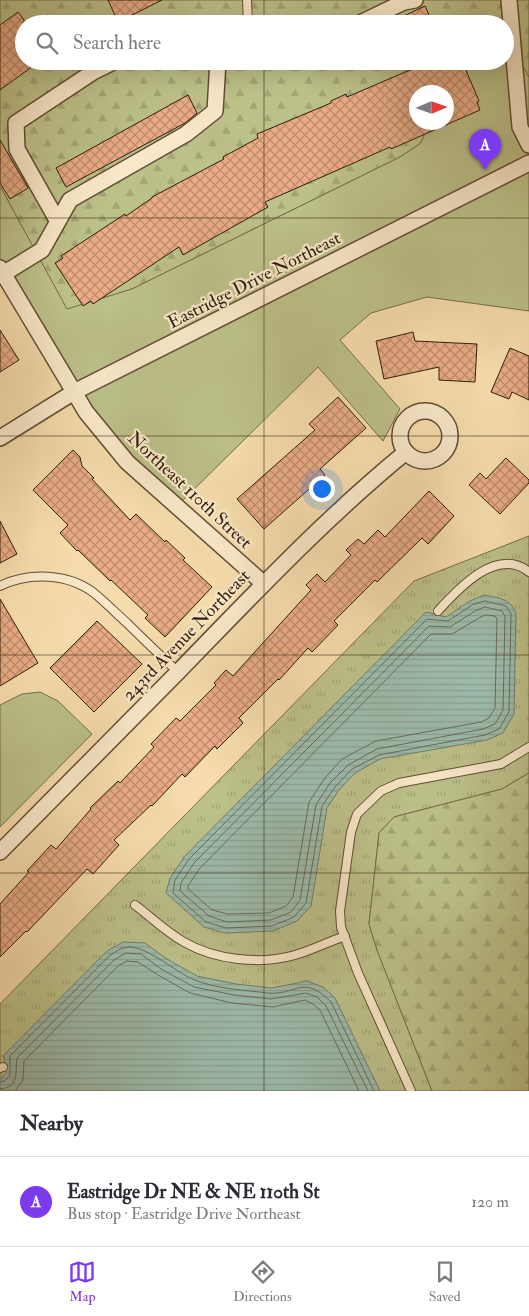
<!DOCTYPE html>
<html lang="en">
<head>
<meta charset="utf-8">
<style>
	:root { --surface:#fff; --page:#f7f7f7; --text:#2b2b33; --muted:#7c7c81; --line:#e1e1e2; --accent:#7c3aed }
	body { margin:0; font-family:"IM FELL Double Pica",serif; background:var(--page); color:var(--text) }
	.compass { position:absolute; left:409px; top:85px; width:45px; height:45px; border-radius:50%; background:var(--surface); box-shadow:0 5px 20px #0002; rotate:88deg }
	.you { position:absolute; left:321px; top:488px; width:18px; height:18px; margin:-12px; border:4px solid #fff; border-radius:50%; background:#1a73e8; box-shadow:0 0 0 8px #1a73e833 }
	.badge { display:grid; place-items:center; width:32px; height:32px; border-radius:50%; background:var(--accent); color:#fff; font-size:16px; font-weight:700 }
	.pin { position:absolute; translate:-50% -41px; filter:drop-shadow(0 1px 2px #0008) }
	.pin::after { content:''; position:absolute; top:26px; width:18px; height:15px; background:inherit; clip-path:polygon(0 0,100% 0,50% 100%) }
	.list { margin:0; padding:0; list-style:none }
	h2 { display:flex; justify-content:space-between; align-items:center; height:65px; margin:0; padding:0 20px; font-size:21px }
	h2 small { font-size:16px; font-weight:400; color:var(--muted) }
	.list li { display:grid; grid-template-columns:32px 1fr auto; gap:15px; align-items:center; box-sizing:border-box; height:90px; padding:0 20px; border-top:1px solid var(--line) }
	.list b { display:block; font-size:19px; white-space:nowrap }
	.list p { margin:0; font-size:16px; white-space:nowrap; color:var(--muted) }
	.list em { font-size:16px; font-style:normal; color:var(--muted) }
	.icon { flex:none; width:28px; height:28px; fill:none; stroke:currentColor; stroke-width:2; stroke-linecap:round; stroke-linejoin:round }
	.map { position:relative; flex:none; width:529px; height:1091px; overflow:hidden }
	.search { position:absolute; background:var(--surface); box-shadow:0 5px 20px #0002; left:15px; right:15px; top:15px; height:55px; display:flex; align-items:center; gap:12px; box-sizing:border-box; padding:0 18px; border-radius:28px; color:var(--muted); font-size:19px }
	.sheet { height:155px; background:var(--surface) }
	nav { display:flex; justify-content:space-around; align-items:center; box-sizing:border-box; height:70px; border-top:1px solid var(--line); background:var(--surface); font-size:14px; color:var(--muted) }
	nav a { display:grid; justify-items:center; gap:2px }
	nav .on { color:var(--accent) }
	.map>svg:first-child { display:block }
	.grass { fill:url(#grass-tufts); stroke:#766e4a }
	.forest { fill:url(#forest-firs); stroke:#766e4a }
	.park { fill:#bcc089; stroke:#766e4a }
	.water { fill:url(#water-rules); stroke:#717c6b }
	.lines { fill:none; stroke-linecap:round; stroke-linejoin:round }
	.shore { stroke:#666c5c; stroke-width:1 }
	.building { fill:url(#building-cross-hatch); stroke:#301d0c; fill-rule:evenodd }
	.lane-casing { stroke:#624d34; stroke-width:10 }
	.street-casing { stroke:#624d34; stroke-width:18 }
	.lane { stroke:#f9e8c9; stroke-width:8 }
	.street { stroke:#f9e8c9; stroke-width:15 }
	.grid { fill:none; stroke:#301d0c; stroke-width:1; stroke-opacity:0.55 }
	.labels { text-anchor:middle; stroke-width:4.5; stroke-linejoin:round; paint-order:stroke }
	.street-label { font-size:18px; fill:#301d0c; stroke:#f9e8c9 }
</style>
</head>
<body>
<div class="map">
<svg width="529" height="1091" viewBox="0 0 529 1091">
	<defs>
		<pattern id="grass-tufts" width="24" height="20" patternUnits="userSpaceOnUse" patternTransform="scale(1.25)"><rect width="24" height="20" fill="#bcc089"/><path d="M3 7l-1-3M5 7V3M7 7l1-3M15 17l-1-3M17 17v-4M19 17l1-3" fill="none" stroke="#a2a575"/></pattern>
		<pattern id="forest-firs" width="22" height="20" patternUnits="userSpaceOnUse" patternTransform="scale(1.25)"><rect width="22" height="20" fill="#bcc089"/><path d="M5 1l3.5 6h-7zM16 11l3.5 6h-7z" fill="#a2a575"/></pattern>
		<pattern id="water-rules" width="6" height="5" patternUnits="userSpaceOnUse" patternTransform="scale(1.25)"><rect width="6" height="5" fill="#9dbbab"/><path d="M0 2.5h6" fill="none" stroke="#88a092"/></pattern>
		<pattern id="building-cross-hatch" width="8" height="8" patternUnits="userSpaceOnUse" patternTransform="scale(1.25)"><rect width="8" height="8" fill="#e9ac86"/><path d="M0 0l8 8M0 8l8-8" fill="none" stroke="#bd8b6c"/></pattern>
	</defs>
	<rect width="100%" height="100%" fill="#f6dcac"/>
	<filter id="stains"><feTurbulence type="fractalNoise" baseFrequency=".004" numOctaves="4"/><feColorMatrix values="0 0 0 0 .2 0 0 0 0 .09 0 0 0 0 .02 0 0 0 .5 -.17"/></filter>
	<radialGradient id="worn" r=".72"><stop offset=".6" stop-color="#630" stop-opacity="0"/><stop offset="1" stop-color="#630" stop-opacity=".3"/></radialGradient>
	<polygon class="grass" points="529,536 529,773 502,789 394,817 379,833 369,924 377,950 432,1091 0,1091 0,1004 414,581"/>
	<g class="forest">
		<polygon points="0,0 529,0 529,77 505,35 505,24 24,24 24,61 453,61 450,65 440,92 416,92 416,122 429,123 421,143 400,157 132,289 67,310 0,186"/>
		<polygon points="529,773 529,1091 432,1091 377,950 369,924 379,833 394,817 502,789"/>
	</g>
	<g class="park">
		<polygon points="505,35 529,77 529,311 427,297 371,313 340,340 400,409 383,441 318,367 176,507 127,462 0,268 0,186 67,309 132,289 400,157 421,143 429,123 446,122 446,92 440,92 450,65 453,61 505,61"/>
		<polygon points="40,692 58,701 92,734 0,827 0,705 22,694"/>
	</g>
	<g class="water">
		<path d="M484,595C500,598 508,598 516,612L514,714L503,733L487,740L380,759L355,773L339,790L327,808L311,906L297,921L273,931L225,933L204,927L166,893L170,878L185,856L426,612L446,617L470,601Z"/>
		<polygon points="123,942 145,943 167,959 197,976 236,984 272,988 307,981 323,987 335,998 380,1091 0,1091 0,1079 6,1073 4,1055 107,951"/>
	</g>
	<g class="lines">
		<g class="shore">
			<polygon points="485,601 506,606 511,614 509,712 499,729 485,735 379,755 352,769 335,787 322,806 306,903 294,917 272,926 226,928 206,922 173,893 175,880 189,859 427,619 448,621 472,605"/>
			<polygon points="485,607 502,611 505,616 503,710 495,724 483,729 377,749 348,765 330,783 316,805 300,900 291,912 271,920 227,922 209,916 180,891 181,883 194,863 429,626 450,627 475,611"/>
			<polygon points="486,615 495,616 497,619 495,708 489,718 481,722 376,741 342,759 325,778 309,802 293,897 286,906 269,913 228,914 212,910 188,889 188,886 200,868 431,634 452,634 479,618"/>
			<path d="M0,1082L5,1081L10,1075V1056L110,955C114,953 119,949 123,948C143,941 175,973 195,980C216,989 245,990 267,993C297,996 302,973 331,1002L374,1091"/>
			<path d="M0,1089C20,1087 15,1072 17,1058L114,960L126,953L141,954L161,969L194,987L234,995L271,999L306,993L317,997L326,1006L368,1091"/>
			<polyline points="15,1091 23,1080 24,1061 118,966 127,961 138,962 158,975 190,993 232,1003 273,1007 305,1000 313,1004 320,1010 359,1091"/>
		</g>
	</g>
	<g class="building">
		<polygon points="108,0 162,0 118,22"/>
		<polygon points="425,6 433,24 387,24"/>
		<polygon points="18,12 24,20 24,61 40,61 0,90 0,25"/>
		<path d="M431,61H462L479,101L477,102L480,110L391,149L390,147L265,202L268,207L183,255L179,247L93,304L91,301L83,306L55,263L63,258L61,256L125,214L126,216L152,198V197L224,159L223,157L258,138L257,134L331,103V101L346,94L347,97ZM416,92H446V122H416Z"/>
		<polygon points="188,95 197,113 185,123 66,187 56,168"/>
		<polygon points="0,140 28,188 10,199 0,183"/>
		<polygon points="0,330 19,360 0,372"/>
		<polygon points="413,332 415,341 477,344 475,382 439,380 439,367 384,379 376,341"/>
		<polygon points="510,348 529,356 529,400 512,392 509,399 491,392"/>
		<polygon points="338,397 366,428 320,469 325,475 264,529 237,499 315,430 309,424"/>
		<polygon points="73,450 80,457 82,466 94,478 92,479 130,520 136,514 165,542 166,540 185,558 183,560 212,587 165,637 145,618 148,615 111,580 110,581 78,550 77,551 60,533 68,525 33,490"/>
		<polygon points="506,458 529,480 529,483 500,514 469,485 480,473 486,479"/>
		<polygon points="429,491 454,516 428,544 422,538 377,582 375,580 334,621 338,625 312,652 308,648 279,680 278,679 239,718 243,723 217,749 215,746 185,777 182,774 152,806 151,805 114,840 119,845 93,874 87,869 27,932 26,931 0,957 0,904 29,872 27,871 51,845 56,849 91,809 90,808 118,781 120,783 154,747 151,744 176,718 180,721 216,685 214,683 226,670 233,676 311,590 306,585 317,574 325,582 351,555 346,550 358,539 364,544 378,530 385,537"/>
		<polygon points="0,521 17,554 0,563"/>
		<polygon points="0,599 38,663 0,686"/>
		<polygon points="97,621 142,664 94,712 50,668"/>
	</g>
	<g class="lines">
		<defs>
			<g id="lane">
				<polyline points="247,0 248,24"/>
				<path d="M0,586C29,572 68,573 94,593C106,603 117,614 128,624C144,640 161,656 178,672"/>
				<path d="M438,611C458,589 497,546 529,572"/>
				<path d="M135,905C151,917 166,932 184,942C215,960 260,965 295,955C312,950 328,942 345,936"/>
				<polyline points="0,1068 3,1067"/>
				<polyline points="411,1091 358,973 341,927 340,911 351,832 357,814 381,791 399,783 501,764 529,747"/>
			</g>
			<g id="street">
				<polyline points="509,0 520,127 529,145"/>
				<polyline points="358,24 404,2 415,0"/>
				<polyline points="57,220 17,149 16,123 93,72 115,61"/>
				<polyline points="0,268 86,412 127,462 263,583"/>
				<polyline points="3,274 42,250 70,200 186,134 215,111 218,61"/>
				<circle cx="425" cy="436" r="25"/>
				<polyline points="0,438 74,392 529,163"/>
				<path d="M0,852C59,792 119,732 178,672C252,596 324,519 406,452"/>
			</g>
		</defs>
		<use href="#lane" class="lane-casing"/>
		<use href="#street" class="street-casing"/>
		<use href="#lane" class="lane"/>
		<use href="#street" class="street"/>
	</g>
	<path class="grid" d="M264,0V24M264,61V1091M0,218H529M0,436H529M0,655H529M0,873H529"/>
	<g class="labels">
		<g class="street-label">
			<text transform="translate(254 280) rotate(-27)" y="6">Eastridge Drive Northeast</text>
			<text transform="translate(190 490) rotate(43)" y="6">Northeast 110th Street</text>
			<text transform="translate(186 635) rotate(-46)" y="6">243rd Avenue Northeast</text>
		</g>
	</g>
	<rect width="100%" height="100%" filter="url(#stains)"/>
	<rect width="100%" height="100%" fill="url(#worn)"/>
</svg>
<svg class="compass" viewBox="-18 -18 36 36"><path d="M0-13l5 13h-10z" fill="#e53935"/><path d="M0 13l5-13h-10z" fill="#7c7c81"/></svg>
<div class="you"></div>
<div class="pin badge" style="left:485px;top:170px">A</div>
<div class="search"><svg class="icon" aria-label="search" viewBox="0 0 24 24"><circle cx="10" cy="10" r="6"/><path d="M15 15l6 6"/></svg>Search here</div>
</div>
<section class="sheet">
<h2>Nearby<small></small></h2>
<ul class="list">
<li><span class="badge">A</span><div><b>Eastridge Dr NE &amp; NE 110th St</b><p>Bus stop · Eastridge Drive Northeast</p></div><em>120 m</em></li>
</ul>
</section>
<nav>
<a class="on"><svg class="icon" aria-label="map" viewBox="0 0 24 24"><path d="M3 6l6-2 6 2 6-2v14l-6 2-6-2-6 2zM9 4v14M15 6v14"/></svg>Map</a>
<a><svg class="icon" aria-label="directions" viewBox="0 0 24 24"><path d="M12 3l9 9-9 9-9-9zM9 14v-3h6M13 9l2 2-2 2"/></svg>Directions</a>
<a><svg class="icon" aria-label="saved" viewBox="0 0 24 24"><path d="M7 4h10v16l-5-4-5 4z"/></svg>Saved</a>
</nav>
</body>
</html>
